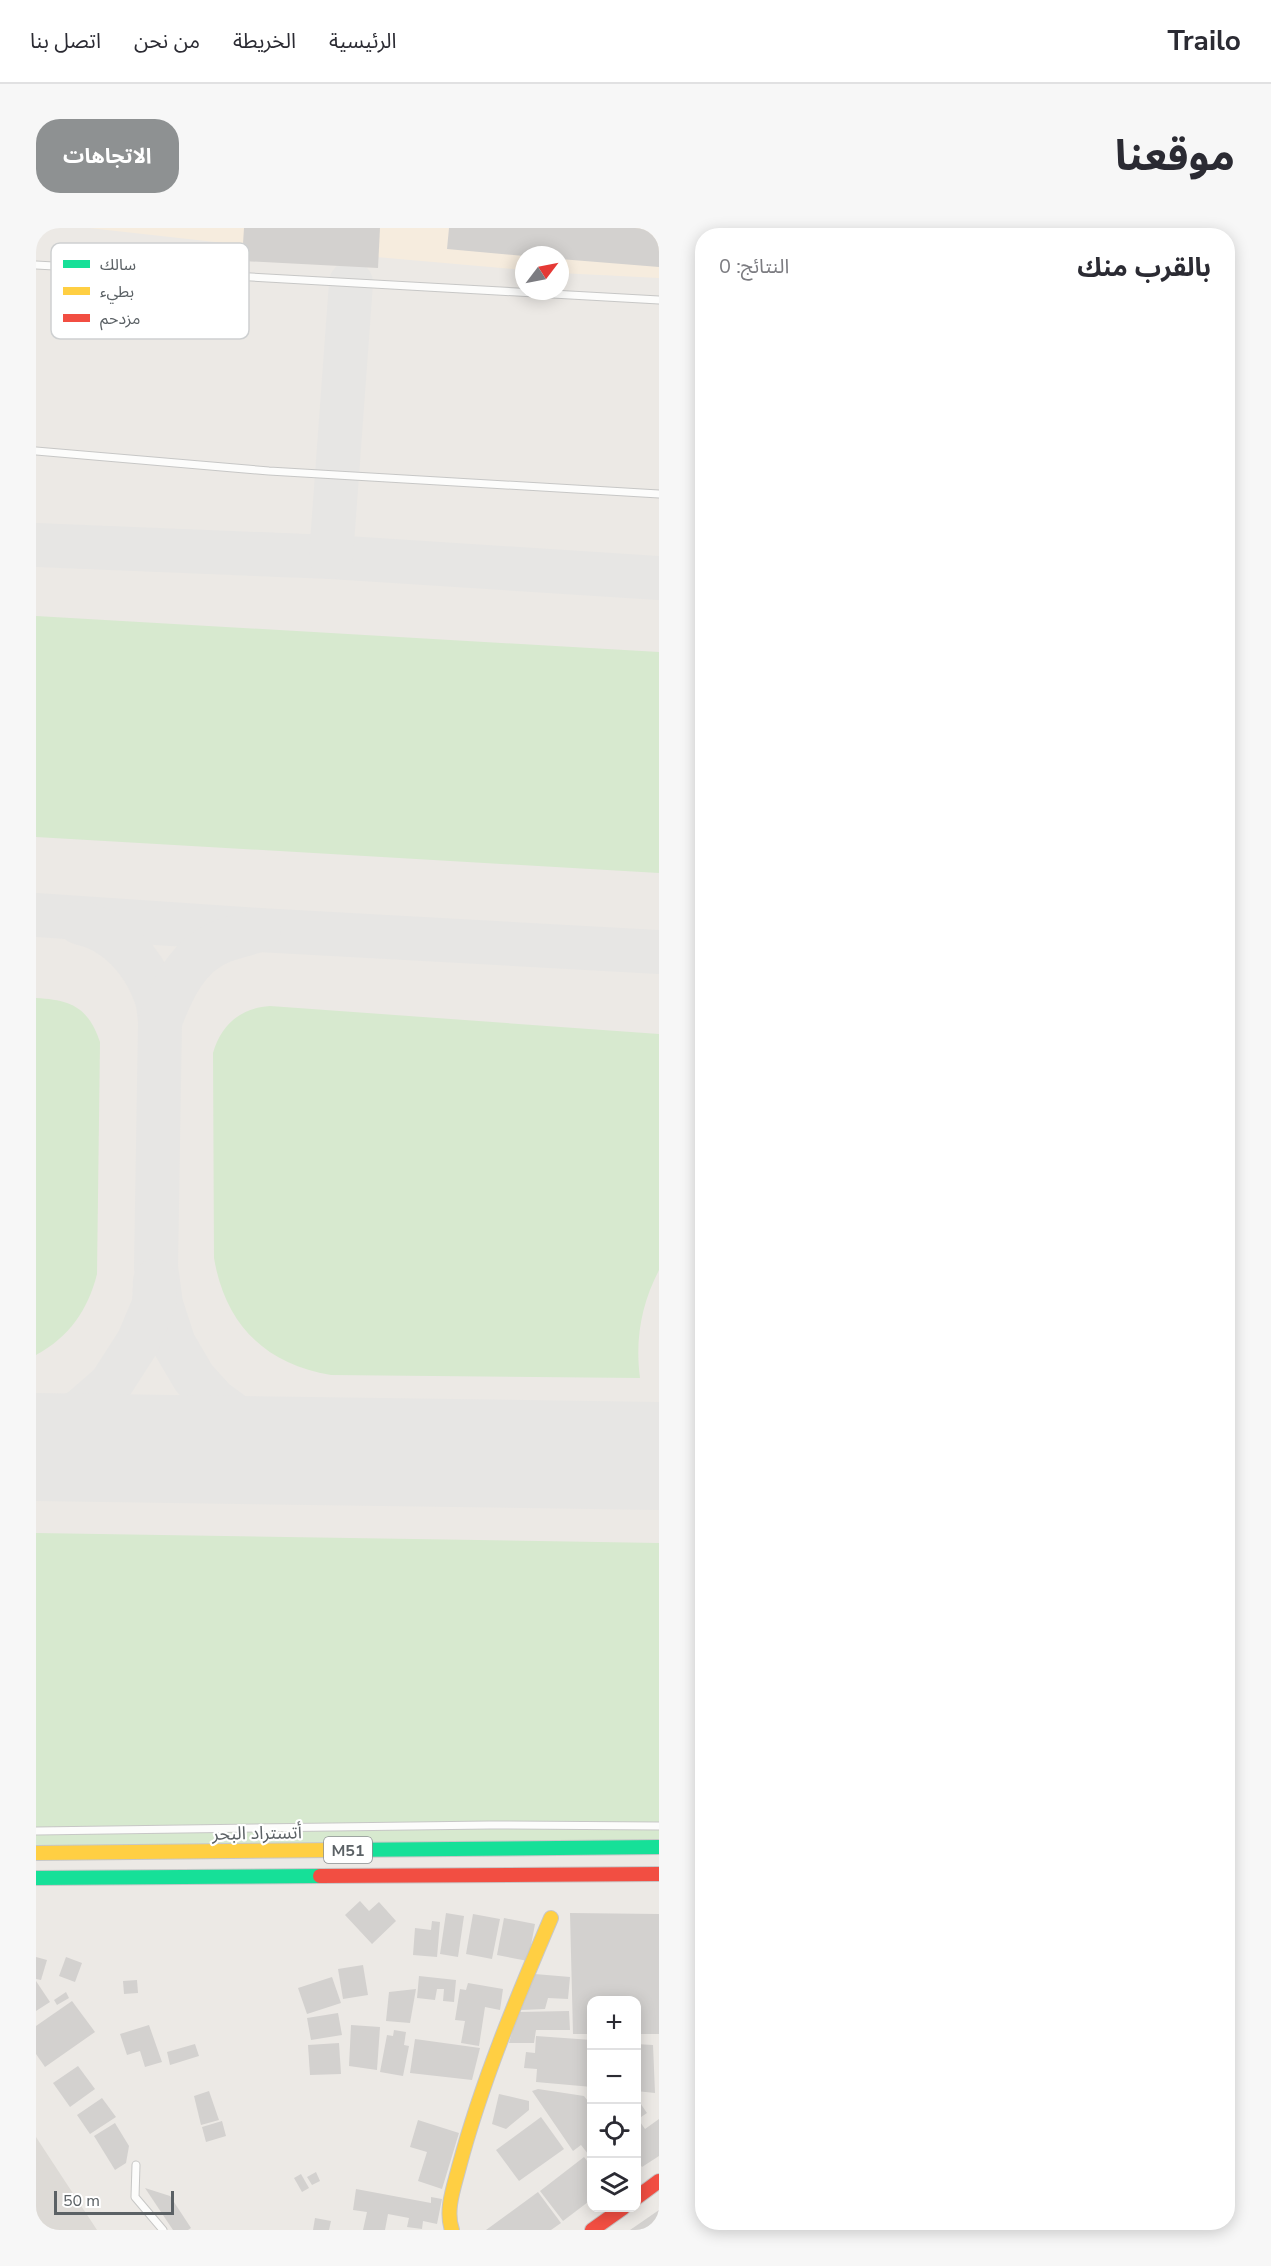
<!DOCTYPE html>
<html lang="ar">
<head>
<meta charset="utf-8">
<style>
	:root { --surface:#fff; --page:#f7f7f7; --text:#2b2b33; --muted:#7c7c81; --line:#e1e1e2; --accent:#8e9192 }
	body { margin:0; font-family:"Nunito Sans","Noto Sans Arabic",sans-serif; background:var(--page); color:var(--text); direction:rtl }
	.controls { position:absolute; right:18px; bottom:18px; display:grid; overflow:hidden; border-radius:12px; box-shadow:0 3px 15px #0003 }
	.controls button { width:54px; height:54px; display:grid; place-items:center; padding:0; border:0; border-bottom:2px solid var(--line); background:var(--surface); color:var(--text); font:30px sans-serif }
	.compass { position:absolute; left:479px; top:18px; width:54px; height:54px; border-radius:50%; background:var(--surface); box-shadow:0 3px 15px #0003; rotate:58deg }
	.scale { position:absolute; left:18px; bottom:15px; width:120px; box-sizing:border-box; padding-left:6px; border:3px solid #5b6165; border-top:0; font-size:16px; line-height:21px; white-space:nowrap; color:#5b6165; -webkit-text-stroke:4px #fff; paint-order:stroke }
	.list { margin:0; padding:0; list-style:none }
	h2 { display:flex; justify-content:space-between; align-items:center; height:78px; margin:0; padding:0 24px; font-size:26px }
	h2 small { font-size:20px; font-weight:400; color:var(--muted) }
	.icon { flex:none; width:33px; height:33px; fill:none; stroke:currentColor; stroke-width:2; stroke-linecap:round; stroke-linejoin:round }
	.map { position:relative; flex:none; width:623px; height:2002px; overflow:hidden; direction:ltr; border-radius:24px }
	header { display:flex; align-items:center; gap:36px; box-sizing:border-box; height:84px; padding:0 30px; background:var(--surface); border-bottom:2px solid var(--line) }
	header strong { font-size:28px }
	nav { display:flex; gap:33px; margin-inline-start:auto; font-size:21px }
	.intro { display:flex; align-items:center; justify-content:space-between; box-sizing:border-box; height:144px; padding:0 36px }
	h1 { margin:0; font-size:42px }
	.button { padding:15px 27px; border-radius:24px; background:var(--accent); color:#fff; font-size:21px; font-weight:700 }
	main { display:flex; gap:36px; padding:0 36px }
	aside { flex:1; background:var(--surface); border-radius:24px; box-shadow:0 3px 15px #0003 }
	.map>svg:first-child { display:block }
	.commercial { fill:#f6ecde }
	.industrial { fill:#dddad6 }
	.green { fill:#d7e9cf }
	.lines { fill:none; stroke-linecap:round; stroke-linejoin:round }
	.taxiway { stroke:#e7e6e4; stroke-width:44 }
	.runway { stroke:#e7e6e4; stroke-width:108 }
	.building { fill:#d3d1cf }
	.lane-casing { stroke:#c7c7c6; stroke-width:9 }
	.fast-casing { stroke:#c7c7c7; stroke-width:16 }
	.slow-casing { stroke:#c7c7c7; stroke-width:16 }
	.jam-casing { stroke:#c7c7c7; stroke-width:16 }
	.lane { stroke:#fcfcfb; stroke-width:7 }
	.fast { stroke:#16e098; stroke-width:14 }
	.slow { stroke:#ffcf43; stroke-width:14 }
	.jam { stroke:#f24e42; stroke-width:14 }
	.labels { text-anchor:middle; stroke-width:4.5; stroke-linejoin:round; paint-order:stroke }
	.shield { fill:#fff; stroke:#8c9093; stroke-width:1.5 }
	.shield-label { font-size:16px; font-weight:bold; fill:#5b6165 }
	.street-label { font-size:18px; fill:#5b6165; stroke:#fff }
	.key { fill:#fff; stroke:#ced0d1; stroke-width:1.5 }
	.key-label { font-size:16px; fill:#5b6165 }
</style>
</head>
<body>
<header>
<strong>Trailo</strong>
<nav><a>الرئيسية</a><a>الخريطة</a><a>من نحن</a><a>اتصل بنا</a></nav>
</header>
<div class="intro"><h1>موقعنا</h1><a class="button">الاتجاهات</a></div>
<main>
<aside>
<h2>بالقرب منك<small>النتائج: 0</small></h2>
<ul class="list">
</ul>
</aside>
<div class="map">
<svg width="623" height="2002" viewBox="0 0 623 2002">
	<rect width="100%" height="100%" fill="#ece9e5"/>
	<polygon class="commercial" points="53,0 623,0 623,50 524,45 524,27 488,27 488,42 215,18"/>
	<polygon class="industrial" points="0,1909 61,2002 0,2002"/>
	<g class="green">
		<polygon points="0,388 623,424 623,645 0,609"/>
		<path d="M0,770C35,772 52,779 64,814L61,1046C52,1082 33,1109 0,1127Z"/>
		<path d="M234,778L623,806V1042C605,1077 599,1112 604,1150L295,1147C229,1136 189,1096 178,1030L177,825C185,797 204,780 234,778Z"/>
		<polygon points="0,1305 623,1315 623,1617 0,1617"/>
	</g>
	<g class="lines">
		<g class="taxiway">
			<polyline points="0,317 295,329 623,350"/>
			<polyline points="295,329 315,55"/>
			<polyline points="0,687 223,702 623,724"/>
			<path d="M44,695C80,702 107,733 119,766C123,775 123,785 124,794"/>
			<path d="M223,702C211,706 199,709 187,713C152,726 136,761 124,794L120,1039L125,1076L138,1116L158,1150L179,1173L202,1190L251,1215L331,1224"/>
			<polyline points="0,1205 44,1183 75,1156 102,1114 118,1076 119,1053"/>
		</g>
		<polyline class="runway" points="0,1219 623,1228"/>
	</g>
	<g class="building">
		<polygon points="208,0 344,0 342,40 206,33"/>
		<polygon points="413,0 623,0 623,39 524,31 524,27 488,28 411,21"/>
		<polygon points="324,1673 333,1683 343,1674 360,1693 336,1716 309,1687"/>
		<polygon points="410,1685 428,1688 422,1729 404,1726"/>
		<polygon points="534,1685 623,1686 623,1806 600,1806 600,1772 556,1772 556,1806 537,1806"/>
		<polygon points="437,1686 464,1691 456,1731 430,1726"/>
		<polygon points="468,1690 499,1696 492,1733 461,1727"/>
		<polygon points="396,1693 404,1694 401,1729 377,1727 379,1700 395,1702"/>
		<polygon points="0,1729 11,1732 5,1752 0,1751"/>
		<polygon points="30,1729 46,1735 39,1754 23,1748"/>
		<polygon points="327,1737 332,1767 307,1771 302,1741"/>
		<polygon points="499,1746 534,1749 532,1771 512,1770 509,1781 485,1782"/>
		<polygon points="383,1748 420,1752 418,1774 407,1773 408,1761 401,1761 399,1772 381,1770"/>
		<polygon points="296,1749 305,1775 271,1786 262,1760"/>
		<polygon points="101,1752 102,1765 88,1766 87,1753"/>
		<polygon points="0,1753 14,1774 0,1783"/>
		<polygon points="432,1755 467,1761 464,1782 449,1779 443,1818 425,1815 429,1793 419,1792 424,1761 430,1762"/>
		<polygon points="380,1761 374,1795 350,1793 353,1764"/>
		<polygon points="30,1764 33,1770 21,1777 18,1772"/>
		<polygon points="36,1773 59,1804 9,1839 0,1826 0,1798"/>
		<polygon points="533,1783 534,1802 500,1802 498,1815 473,1815 482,1784"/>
		<polygon points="302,1785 306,1807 275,1812 271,1790"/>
		<polygon points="113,1797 126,1834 109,1839 104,1823 91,1827 84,1806"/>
		<polygon points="315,1797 344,1799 341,1842 313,1838"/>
		<polygon points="358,1802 370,1804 368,1817 373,1818 367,1848 344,1844 351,1807 357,1808"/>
		<polygon points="500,1808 556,1812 556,1859 500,1854 501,1841 488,1840 490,1824 499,1825"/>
		<polygon points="379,1811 444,1820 436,1852 374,1845"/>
		<polygon points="303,1815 305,1846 274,1847 272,1817"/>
		<polygon points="159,1816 163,1828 134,1837 131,1824"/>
		<polygon points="600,1816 617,1817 619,1865 600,1863"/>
		<polygon points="42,1838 59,1861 34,1879 17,1855"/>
		<polygon points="502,1861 548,1868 556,1878 556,1931 545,1917 537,1923 496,1863"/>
		<polygon points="173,1863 183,1892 165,1897 158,1868"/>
		<polygon points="463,1866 493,1873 493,1882 470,1901 456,1896"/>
		<polygon points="600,1869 611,1885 602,1891 609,1901 623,1891 623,1928 606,1939 600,1931"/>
		<polygon points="66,1870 80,1889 54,1906 41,1887"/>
		<polygon points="505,1889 528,1921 483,1953 460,1922"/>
		<polygon points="382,1892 423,1905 406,1961 382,1953 391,1924 374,1919"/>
		<polygon points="186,1893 190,1908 170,1914 166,1899"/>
		<polygon points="79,1895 93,1918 90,1935 79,1942 58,1908"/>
		<polygon points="548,1929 556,1939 556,1971 527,1993 504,1963"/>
		<polygon points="280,1944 284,1953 276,1957 271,1949"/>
		<polygon points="265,1946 273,1960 266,1964 258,1950"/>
		<polygon points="109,1960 134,1968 155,2000 152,2002 137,2002"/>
		<polygon points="320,1961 395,1975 395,1969 406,1971 401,1996 387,1993 386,2001 371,1999 373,1990 352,1986 349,2002 327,2002 331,1984 317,1982"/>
		<polygon points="502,1964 525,1995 515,2002 450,2002"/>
		<polygon points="623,1982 623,2002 594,2002"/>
		<polygon points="279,1990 295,1993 293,2002 277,2002"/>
	</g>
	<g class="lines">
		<defs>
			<g id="lane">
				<polyline points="0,37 623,72"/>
				<polyline points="0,223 233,243 623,266"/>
				<polyline points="0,1603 454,1597 623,1598"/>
				<polyline points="100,1937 99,1969 127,2002"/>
			</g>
			<g id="fast">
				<polyline points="302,1622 623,1619"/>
				<polyline points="0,1650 284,1648"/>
			</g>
			<g id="slow">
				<polyline points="0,1625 302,1622"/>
				<path d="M416,2002C409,1982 418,1959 423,1939C446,1853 480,1772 515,1690"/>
			</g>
			<g id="jam">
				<polyline points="284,1648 623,1646"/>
				<polyline points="600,1970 623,1953"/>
				<polyline points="556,2002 587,1980"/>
			</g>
		</defs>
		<use href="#lane" class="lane-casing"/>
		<use href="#fast" class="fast-casing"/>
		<use href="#slow" class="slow-casing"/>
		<use href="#jam" class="jam-casing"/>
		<use href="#lane" class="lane"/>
		<use href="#fast" class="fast"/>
		<use href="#slow" class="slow"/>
		<use href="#jam" class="jam"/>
	</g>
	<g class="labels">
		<rect class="shield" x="288" y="1609" width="48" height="26" rx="4.5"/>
		<g class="shield-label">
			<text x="312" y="1628">M51</text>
		</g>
		<g class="street-label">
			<text transform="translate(221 1605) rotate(-1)" y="6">أتستراد البحر</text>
		</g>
	</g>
	<rect x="15" y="15" width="198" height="96" rx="9" class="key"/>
	<rect x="27" y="32" width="27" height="8" fill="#16e098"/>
	<rect x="27" y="59" width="27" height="8" fill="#ffcf43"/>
	<rect x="27" y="86" width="27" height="8" fill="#f24e42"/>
	<g class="key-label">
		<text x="64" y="42">سالك</text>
		<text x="64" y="69">بطيء</text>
		<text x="64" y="96">مزدحم</text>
	</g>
</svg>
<div class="controls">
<button>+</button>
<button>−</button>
<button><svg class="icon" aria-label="locate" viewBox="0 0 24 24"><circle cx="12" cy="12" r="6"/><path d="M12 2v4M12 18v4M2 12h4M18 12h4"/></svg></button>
<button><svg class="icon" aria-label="layers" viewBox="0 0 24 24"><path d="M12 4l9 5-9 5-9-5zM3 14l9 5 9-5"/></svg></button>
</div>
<svg class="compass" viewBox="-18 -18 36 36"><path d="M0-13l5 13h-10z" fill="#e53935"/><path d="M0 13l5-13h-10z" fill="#7c7c81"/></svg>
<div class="scale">50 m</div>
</div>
</main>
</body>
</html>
